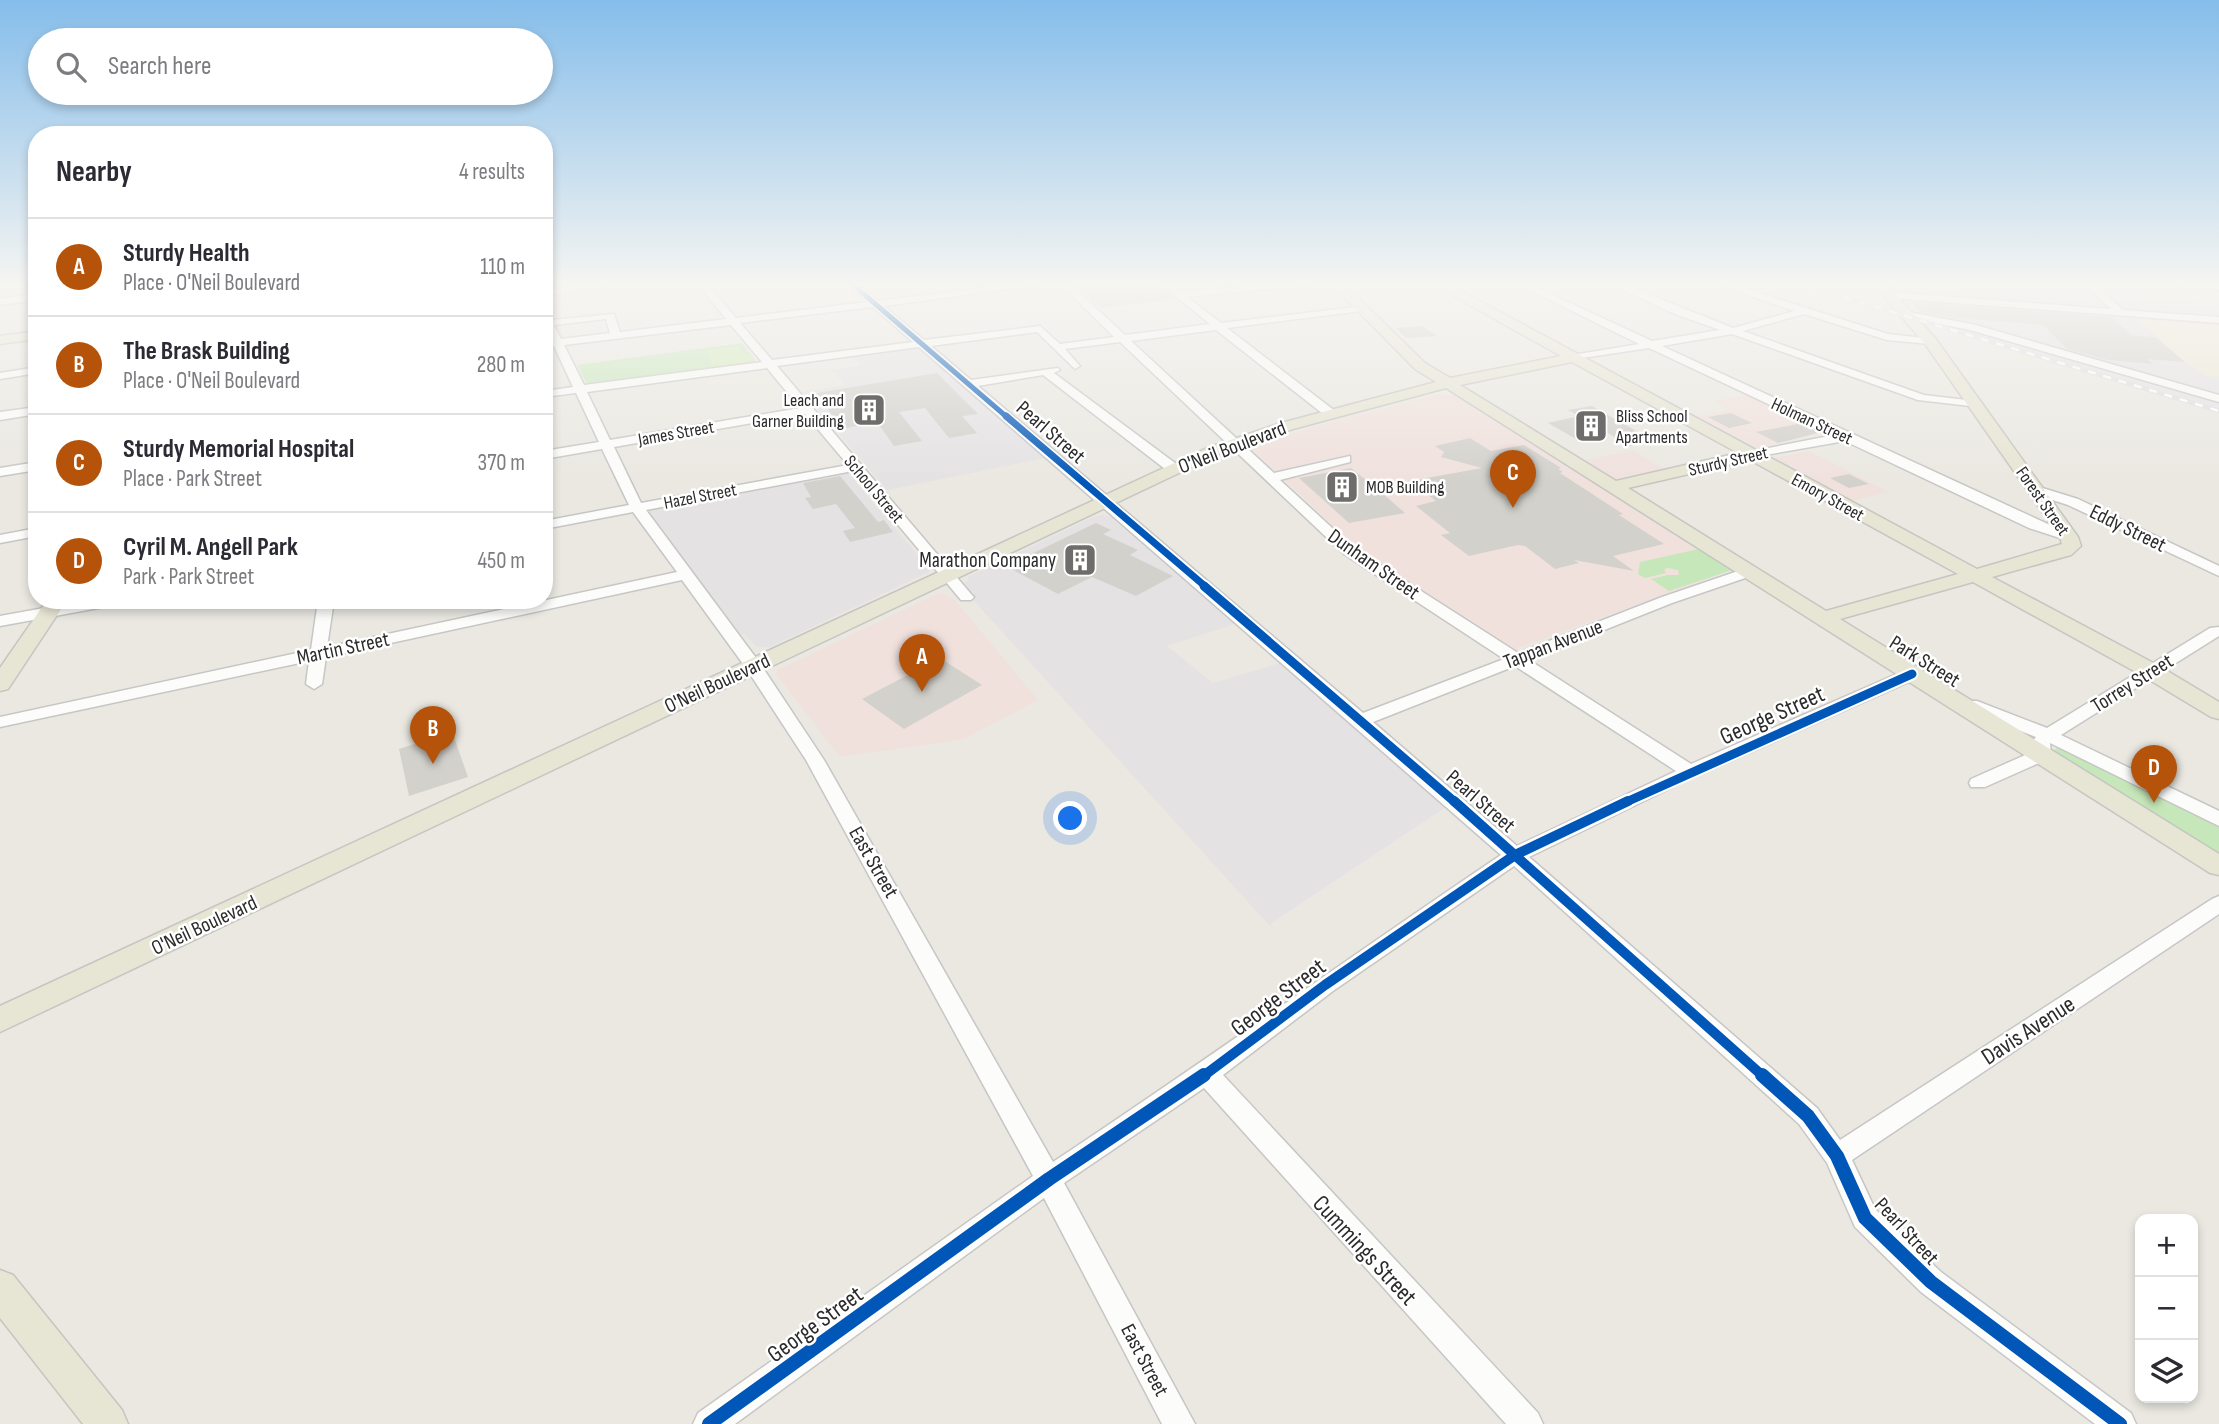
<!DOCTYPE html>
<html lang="en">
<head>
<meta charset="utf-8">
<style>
	:root { --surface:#fff; --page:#f2f2f3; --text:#2b2b33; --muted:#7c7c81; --line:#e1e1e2; --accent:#b45309 }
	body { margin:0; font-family:"Sofia Sans Condensed",sans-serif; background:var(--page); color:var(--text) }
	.controls { position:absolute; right:21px; bottom:21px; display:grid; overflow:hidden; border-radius:14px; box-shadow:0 4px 10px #0003 }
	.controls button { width:63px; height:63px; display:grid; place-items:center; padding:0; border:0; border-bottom:2px solid var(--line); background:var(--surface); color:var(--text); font:35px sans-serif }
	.you { position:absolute; left:1071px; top:819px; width:24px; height:24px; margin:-18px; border:5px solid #fff; border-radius:50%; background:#1a73e8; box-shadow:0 0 0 10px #1a73e833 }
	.badge { display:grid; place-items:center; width:46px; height:46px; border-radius:50%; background:var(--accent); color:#fff; font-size:23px; font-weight:700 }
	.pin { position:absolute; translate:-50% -58px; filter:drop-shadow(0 2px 4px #0008) }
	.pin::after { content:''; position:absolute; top:37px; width:24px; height:21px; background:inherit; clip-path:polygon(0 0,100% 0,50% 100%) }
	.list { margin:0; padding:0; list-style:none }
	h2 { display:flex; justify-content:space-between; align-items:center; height:91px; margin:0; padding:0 28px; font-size:30px }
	h2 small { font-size:23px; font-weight:400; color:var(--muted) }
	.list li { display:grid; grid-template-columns:46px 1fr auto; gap:21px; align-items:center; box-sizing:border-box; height:98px; padding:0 28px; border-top:2px solid var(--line) }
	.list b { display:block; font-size:26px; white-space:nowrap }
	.list p { margin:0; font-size:23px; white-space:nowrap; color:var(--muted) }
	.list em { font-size:23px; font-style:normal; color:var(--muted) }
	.icon { flex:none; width:38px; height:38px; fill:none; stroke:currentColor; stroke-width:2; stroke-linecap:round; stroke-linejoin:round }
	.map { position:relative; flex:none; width:2219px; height:1424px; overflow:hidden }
	.search { position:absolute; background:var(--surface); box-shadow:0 4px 10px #0003; left:28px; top:28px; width:525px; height:77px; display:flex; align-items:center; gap:18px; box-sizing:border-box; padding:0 24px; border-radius:38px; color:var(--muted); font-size:26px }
	.panel { position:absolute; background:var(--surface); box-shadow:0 4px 10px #0003; left:28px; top:126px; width:525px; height:483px; border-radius:28px }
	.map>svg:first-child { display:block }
	.industrial { fill:#e5e2e4 }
	.education { fill:#ede9d5 }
	.medical { fill:#f0e1dd }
	.green { fill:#c6e7b9 }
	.pitch { fill:#d1ebb6 }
	.building { fill:#d3d1cc }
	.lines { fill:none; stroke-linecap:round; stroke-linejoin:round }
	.minor-casing { stroke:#c7c6c6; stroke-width:3 }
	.major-casing { stroke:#c5c5c2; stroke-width:3 }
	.minor { fill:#fcfcfa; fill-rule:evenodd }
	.major { fill:#e7e5d3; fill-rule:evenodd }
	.rail-casing { stroke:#dededf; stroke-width:4.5 }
	.rail { stroke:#fff; stroke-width:2.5; stroke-dasharray:8; stroke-linecap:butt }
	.cycleway-far4-casing { stroke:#fff; stroke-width:8 }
	.cycleway-far3-casing { stroke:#fff; stroke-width:10 }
	.cycleway-far2-casing { stroke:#fff; stroke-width:13 }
	.cycleway-far1-casing { stroke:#fff; stroke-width:15 }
	.cycleway-casing { stroke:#fff; stroke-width:18 }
	.cycleway-far4 { stroke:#0057b8; stroke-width:5 }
	.cycleway-far3 { stroke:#0057b8; stroke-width:7 }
	.cycleway-far2 { stroke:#0057b8; stroke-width:9 }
	.cycleway-far1 { stroke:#0057b8; stroke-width:10 }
	.cycleway { stroke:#0057b8; stroke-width:14 }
	.labels { text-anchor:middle; stroke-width:5; stroke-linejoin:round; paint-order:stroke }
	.far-poi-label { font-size:18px; fill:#2b2b2b; stroke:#fff; text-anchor:start }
	.far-street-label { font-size:18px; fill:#2b2b2b; stroke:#fff }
	.street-label { font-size:21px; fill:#2b2b2b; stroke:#fff }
	.poi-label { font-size:21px; fill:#2b2b2b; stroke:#fff; text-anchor:end }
	.near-street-label { font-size:24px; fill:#2b2b2b; stroke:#fff }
</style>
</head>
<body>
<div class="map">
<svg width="2219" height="1424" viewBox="0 0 2219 1424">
	<rect width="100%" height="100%" fill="#eae8e1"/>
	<g class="industrial">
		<polygon points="1888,283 1998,283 2032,288 2029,283 2079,283 2093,295 2219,305 2219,409 1925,320"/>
		<polygon points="918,348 1025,439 1046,458 887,490 803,392 845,385 832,370 861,365 852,356"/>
		<polygon points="847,472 929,568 929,572 770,647 757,647 744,634 741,635 648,512 651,508"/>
		<polygon points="1103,515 1111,517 1238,623 1167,646 1213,683 1283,662 1449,805 1269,925 964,590 962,584 967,582 969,576 1093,517"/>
	</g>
	<polygon class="education" points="2131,314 2219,321 2219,377 2208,376 2185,362 2159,359 2131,335 2157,336"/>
	<g class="medical">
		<polygon points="1439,394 1457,396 1732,570 1515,649 1357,548 1251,448 1312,427"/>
		<polygon points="1747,395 1825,432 1753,449 1692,417 1729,410 1713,401"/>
		<polygon points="1633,450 1665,470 1614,479 1581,461"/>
		<polygon points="1809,451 1889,492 1850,501 1771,459"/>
		<polygon points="939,593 955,600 1038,700 964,739 840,757 776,674 778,670"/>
	</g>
	<g class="green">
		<polygon points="742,343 757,363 588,386 577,365"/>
		<polygon points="1699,549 1732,570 1669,591 1651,579 1668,575 1679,575 1678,570 1667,568 1664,570 1666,573 1645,578 1638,574 1640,562"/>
		<polygon points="2056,748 2063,749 2219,827 2219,857 2053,753"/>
	</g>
	<polygon class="pitch" points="740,346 745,356 751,356 753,361 712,367 707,350"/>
	<g class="building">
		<polygon points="1073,283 1156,283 1174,299 1100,308"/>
		<polygon points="1912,302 2111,317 2131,335 2156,337 2185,362 2147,359 2153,364 2108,360 2067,349 2043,325 1947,317 1919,311"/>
		<polygon points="1422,326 1437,336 1406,338 1395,328"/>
		<polygon points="937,373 978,414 962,416 977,433 949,438 925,408 899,412 922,441 894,446 877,422 846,428 844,425 839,426 817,393"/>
		<polygon points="1592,406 1654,441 1629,446 1608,433 1576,439 1548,423 1579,416 1568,410"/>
		<polygon points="1731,413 1752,423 1729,428 1708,417"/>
		<polygon points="1803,423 1822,432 1778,443 1756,432"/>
		<polygon points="1470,438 1491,451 1524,445 1561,468 1558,469 1563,472 1560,473 1623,514 1619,515 1664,544 1613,556 1634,571 1574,560 1579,563 1555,569 1525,546 1518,545 1469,556 1441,535 1450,533 1416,506 1436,501 1410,481 1482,468 1441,457 1444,452 1435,446"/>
		<polygon points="1351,468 1390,500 1405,513 1349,523 1299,478"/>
		<polygon points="1849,474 1869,484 1849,488 1830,478"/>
		<polygon points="840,476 878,522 884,520 893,532 850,542 843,531 855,528 836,504 813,509 805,498 811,497 803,483"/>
		<polygon points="1096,523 1111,530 1103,534 1138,550 1130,555 1173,576 1136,596 1092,577 1058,594 1006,566"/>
		<polygon points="940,658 982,685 904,729 862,699"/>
		<polygon points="452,732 468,777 409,796 399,749"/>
	</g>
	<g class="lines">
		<defs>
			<g id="minor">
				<polygon points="597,283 626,283 544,296 544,290"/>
				<path d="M697,283H706L736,318L867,302L847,283H857L878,301L1024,283H1055L884,306L924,340L1040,326L1060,344L1114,337L1059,283H1069L1125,335L1210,324L1159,283H1169L1180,292L1292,283H1338L1187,297L1221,323L1364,306L1366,308L1361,311L1227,328L1335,411V417H1327L1216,330L1131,341L1274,473L1350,456V462L1280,480L1354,548L1518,653L1662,597L1744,569H1754L1756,572L1754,575L1672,603L1529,660L1691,764L1906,670H1918L1920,674L1918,678L1683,782L1529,857L1817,1108L1840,1140L2212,899L2219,896V914L1852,1160L1875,1209L1941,1272L2131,1413L2136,1424H2095L1921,1292L1855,1227L1827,1163L1799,1124L1514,866L1333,991L1223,1075L1538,1413L1543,1424H1506L1204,1088L1064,1183L1195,1424H1162L1044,1198L735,1424H693L698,1413L1033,1176L806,760L746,668L682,580L326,657L322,684L314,689L306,684L309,661L0,727V717L311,650L318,600H334L327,647L677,572L633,512L544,529V521L629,505L602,449L544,459V451L599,442L576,393L544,397V391L573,387L554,346L544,347V341L551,340L544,326V312L551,320L614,314L620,332L726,319ZM873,307L913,342L772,360L740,323ZM606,319L610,333L561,339L554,325ZM731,325L762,362L584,385L564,345ZM1037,332L1075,369L1080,366L1065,349L1120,342L1344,554L1504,659L1363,713L978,386L1043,375L1169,472H1179V466L1054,373L1060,370L1058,368L971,380L931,346ZM919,347L1501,855C1351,956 1204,1062 1053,1162L824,760L759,662L646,510L853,471L961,600H971L974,597L971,594L777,366ZM767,368L800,408L610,440L587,392ZM805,414L848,465L641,503L614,447ZM1515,666L1676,771L1517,846L1373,722Z"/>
				<polygon points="1515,283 1527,283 1652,341 1720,330 1675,314 1607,283 1620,283 1733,328 1794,311 1713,283 1728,283 1888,334 1934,339 1935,341 1930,344 1887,340 1804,314 1743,331 1924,395 1975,401 1979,403 1979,407 1918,400 1732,334 1662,346 2076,537 2069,541 2029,528 1845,441 1748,458 1748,452 1834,435 1649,348 1569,360 1568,358 1573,355 1639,344"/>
				<polygon points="2083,283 2093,283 2123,310 2219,317 2219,323 1890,298 1885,295 1890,292 2111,309"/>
				<polygon points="2169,283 2219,284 2219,290 2173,286"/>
				<polygon points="37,294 37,300 0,305 0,299"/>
				<polygon points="1909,312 1976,325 2219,395 2219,402 1970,330 1905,317 1904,315"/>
				<polygon points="37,367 37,373 0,379 0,373"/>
				<polygon points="37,407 37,414 0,420 0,412"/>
				<polygon points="37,462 37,470 0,476 0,468"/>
				<polygon points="2036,486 2078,499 2219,566 2219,576 2068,505 2031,493 2031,487"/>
				<polygon points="37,528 37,536 0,543 0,535"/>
				<polygon points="88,600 123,600 115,605 0,626 0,616"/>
				<polygon points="2219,627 2219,636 2061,735 2219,811 2219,826 2050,743 2051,755 2048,759 1985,787 1971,787 1969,783 1971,779 2032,752 2031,743 2036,737 1965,709 1962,705 1965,701 1977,701 2047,728 2210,628"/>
			</g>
			<g id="major">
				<path d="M1330,283H1343L1425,363L1450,378L1561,356L1430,283H1446L1977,569L2062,544L2060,537L1925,344L1872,283H1885L1935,338L2078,537L2081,546L2071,555L1992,577L2159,666L2219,702V719L2211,717L2143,676L1973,582L1840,619L2219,854V875L2210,873L1446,388L1293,429L1219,454L0,1032V1006L1207,448L1281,423L1436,382L1415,369ZM1572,362L1738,453L1616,481L1460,385ZM1750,460L1958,574L1826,611L1628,488Z"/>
				<polygon points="37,331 37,339 0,344 0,336"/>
				<polygon points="47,600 67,600 8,689 0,691 0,668"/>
				<polygon points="0,1270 13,1275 122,1410 128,1424 83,1424 0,1318"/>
			</g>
		</defs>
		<use href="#minor" class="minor-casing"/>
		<use href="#major" class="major-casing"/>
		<use href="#minor" class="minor"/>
		<use href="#major" class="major"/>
		<defs>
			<polyline id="rail" points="1797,283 2219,411"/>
		</defs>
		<use href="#rail" class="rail-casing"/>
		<use href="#rail" class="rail"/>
		<defs>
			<polyline id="cycleway-far4" points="851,283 1008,418"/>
			<polyline id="cycleway-far3" points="1006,416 1206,587"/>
			<g id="cycleway-far2">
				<polyline points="1204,586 1456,803"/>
				<polyline points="1624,803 1912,674"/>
			</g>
			<g id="cycleway-far1">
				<polyline points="1454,801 1764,1077"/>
				<polyline points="1202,1077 1325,985 1515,855 1628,801"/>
			</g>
			<g id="cycleway">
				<polyline points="1762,1075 1808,1116 1837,1156 1865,1218 1931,1282 2120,1424"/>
				<polyline points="709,1424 1049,1179 1204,1075"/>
			</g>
		</defs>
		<use href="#cycleway-far4" class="cycleway-far4-casing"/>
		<use href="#cycleway-far3" class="cycleway-far3-casing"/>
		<use href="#cycleway-far2" class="cycleway-far2-casing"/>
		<use href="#cycleway-far1" class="cycleway-far1-casing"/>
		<use href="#cycleway" class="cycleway-casing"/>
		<use href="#cycleway-far4" class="cycleway-far4"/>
		<use href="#cycleway-far3" class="cycleway-far3"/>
		<use href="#cycleway-far2" class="cycleway-far2"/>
		<use href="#cycleway-far1" class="cycleway-far1"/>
		<use href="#cycleway" class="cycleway"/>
	</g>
	<linearGradient id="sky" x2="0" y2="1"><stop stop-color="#85bdea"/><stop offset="0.59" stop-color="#f6f5f2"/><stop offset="1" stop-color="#f6f5f2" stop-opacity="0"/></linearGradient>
	<rect width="2219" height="483" fill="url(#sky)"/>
	<defs>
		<symbol id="building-square" viewBox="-11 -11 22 22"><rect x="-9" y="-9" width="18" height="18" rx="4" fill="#6e6d6b" stroke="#fff"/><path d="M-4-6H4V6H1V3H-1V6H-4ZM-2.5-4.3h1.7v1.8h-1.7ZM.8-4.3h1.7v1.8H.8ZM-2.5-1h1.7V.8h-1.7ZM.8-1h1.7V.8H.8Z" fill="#fff"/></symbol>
	</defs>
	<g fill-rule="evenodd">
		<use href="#building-square" x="850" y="391" width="38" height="38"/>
		<use href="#building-square" x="1572" y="407" width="38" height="38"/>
		<use href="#building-square" x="1323" y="468" width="38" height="38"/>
		<use href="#building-square" x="1061" y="541" width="38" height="38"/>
	</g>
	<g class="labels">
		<g class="far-poi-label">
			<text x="844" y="406" text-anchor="end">Leach and<tspan x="844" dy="21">Garner Building</tspan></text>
			<text x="1616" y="422">Bliss School<tspan x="1616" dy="21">Apartments</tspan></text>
			<text x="1366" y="493">MOB Building</text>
		</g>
		<g class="far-street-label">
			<text transform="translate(1812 421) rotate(25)" y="6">Holman Street</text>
			<text transform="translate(676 433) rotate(-10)" y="6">James Street</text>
			<text transform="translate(1728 461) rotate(-13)" y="6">Sturdy Street</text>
			<text transform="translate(874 489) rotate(50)" y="6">School Street</text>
			<text transform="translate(700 496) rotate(-11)" y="6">Hazel Street</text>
			<text transform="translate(1828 497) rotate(29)" y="6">Emory Street</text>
			<text transform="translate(2043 501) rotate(55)" y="6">Forest Street</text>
		</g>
		<g class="street-label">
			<text transform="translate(1051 432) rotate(41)" y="7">Pearl Street</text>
			<text transform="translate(1232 447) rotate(-21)" y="7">O'Neil Boulevard</text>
			<text transform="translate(2128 528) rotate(26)" y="7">Eddy Street</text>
			<text transform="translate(1374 564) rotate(35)" y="7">Dunham Street</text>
			<text transform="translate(1553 644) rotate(-21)" y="7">Tappan Avenue</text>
			<text transform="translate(343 648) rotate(-12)" y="7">Martin Street</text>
			<text transform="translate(1925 661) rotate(32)" y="7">Park Street</text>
			<text transform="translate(717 683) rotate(-25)" y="7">O'Neil Boulevard</text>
			<text transform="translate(2132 683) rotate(-32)" y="7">Torrey Street</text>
			<text transform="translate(1481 801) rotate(41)" y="7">Pearl Street</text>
			<text transform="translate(874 862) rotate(60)" y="7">East Street</text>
			<text transform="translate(204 925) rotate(-25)" y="7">O'Neil Boulevard</text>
			<text transform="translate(1907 1231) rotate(47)" y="7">Pearl Street</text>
			<text transform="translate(1145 1360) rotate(62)" y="7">East Street</text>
		</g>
		<g class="poi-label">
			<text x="1056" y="567">Marathon Company</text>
		</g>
		<g class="near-street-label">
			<text transform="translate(1772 715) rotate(-24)" y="8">George Street</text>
			<text transform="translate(1278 997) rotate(-37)" y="8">George Street</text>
			<text transform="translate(2028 1030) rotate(-33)" y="8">Davis Avenue</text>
			<text transform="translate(1365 1250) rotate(47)" y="8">Cummings Street</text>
			<text transform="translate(815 1324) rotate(-36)" y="8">George Street</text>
		</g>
	</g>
</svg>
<div class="controls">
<button>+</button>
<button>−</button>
<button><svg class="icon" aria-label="layers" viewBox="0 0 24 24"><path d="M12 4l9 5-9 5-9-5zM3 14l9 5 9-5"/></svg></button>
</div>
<div class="you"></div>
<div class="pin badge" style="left:922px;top:692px">A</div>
<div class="pin badge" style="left:433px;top:764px">B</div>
<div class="pin badge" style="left:1513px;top:508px">C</div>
<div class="pin badge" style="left:2154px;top:803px">D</div>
<div class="search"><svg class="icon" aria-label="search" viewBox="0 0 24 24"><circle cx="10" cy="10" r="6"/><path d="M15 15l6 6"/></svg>Search here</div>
<section class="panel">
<h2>Nearby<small>4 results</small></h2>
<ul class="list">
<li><span class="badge">A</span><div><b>Sturdy Health</b><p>Place · O'Neil Boulevard</p></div><em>110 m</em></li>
<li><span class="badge">B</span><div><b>The Brask Building</b><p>Place · O'Neil Boulevard</p></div><em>280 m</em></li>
<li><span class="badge">C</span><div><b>Sturdy Memorial Hospital</b><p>Place · Park Street</p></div><em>370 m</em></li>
<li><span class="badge">D</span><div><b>Cyril M. Angell Park</b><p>Park · Park Street</p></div><em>450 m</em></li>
</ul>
</section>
</div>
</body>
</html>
